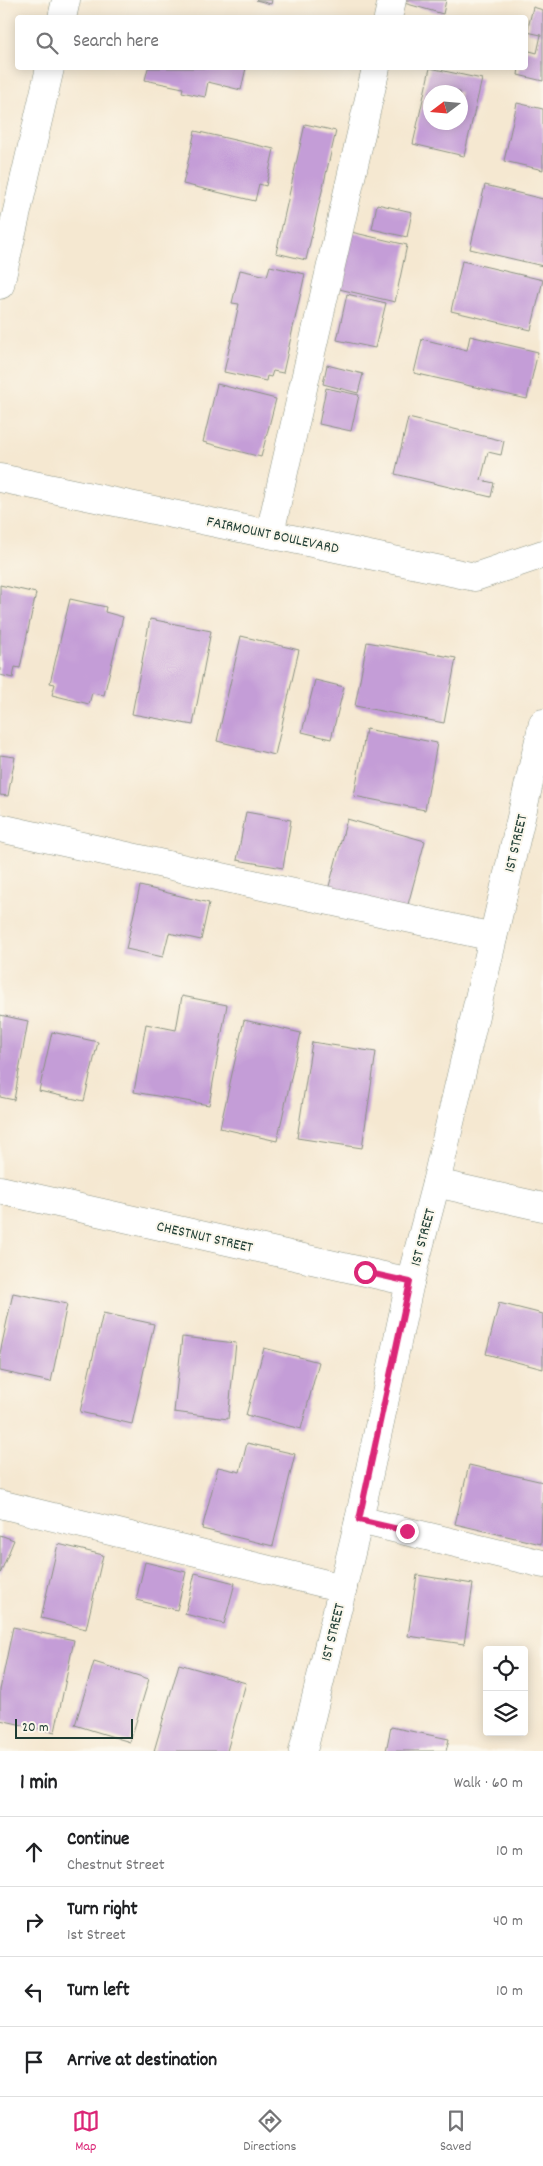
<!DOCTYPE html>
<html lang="en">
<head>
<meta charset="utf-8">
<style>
	:root { --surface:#fff; --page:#f6f6f6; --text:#202124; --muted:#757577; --line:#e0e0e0; --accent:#db2777 }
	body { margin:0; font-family:Dekko,sans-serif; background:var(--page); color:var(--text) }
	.controls { position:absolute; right:15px; bottom:15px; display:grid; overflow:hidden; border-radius:5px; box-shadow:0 2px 12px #0003 }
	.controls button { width:45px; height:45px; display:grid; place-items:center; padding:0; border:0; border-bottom:1px solid var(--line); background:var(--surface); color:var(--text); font:25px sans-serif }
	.compass { position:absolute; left:423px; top:85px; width:45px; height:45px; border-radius:50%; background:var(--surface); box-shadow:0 2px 12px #0003; rotate:254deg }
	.scale { position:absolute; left:15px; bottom:12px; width:118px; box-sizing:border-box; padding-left:5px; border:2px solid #1f3d34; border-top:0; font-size:14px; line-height:18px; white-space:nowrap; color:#1f3d34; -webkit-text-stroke:4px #fbf7ec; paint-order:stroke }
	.stop { position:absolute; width:15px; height:15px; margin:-11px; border:4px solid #db2777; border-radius:50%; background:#fff }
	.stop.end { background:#db2777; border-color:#fff; box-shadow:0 1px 5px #0008 }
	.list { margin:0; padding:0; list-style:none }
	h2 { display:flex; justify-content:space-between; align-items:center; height:65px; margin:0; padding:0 20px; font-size:21px }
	h2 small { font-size:16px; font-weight:400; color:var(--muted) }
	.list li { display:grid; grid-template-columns:32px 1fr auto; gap:15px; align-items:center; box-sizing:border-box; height:70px; padding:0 20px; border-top:1px solid var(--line) }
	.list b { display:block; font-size:19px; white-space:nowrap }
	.list p { margin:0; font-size:16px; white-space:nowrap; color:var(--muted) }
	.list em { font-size:16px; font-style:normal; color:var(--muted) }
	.icon { flex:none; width:28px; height:28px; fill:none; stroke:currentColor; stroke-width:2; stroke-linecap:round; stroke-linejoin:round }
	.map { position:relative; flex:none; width:543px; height:1751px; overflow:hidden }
	.search { position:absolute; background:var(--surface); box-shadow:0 2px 12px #0003; left:15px; right:15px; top:15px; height:55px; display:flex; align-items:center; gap:12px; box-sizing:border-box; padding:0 18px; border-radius:5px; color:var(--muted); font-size:19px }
	.sheet { height:345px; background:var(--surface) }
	nav { display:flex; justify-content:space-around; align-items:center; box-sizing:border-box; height:70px; border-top:1px solid var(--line); background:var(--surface); font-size:14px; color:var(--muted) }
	nav a { display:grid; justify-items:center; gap:2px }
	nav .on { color:var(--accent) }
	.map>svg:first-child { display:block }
	.building { fill:#c49dd7; fill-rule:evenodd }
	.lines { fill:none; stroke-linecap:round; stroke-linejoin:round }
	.minor-casing { stroke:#8a9282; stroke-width:29 }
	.minor { stroke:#fff; stroke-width:28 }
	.route { stroke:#db2777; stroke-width:6 }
	.labels { text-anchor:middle; stroke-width:4; stroke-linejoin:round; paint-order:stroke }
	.street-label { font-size:15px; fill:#1f3d34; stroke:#fbf7ec }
</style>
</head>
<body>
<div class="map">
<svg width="543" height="1751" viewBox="0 0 543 1751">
	<rect width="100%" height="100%" fill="#fbf7ec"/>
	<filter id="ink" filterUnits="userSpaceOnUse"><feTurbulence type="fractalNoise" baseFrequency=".02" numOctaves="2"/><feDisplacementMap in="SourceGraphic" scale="10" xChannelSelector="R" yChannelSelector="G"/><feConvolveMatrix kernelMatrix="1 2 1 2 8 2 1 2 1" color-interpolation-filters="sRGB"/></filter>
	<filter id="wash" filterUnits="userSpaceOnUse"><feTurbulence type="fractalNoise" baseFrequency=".0096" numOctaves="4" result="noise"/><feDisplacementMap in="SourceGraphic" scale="20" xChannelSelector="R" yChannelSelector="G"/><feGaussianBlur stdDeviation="1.12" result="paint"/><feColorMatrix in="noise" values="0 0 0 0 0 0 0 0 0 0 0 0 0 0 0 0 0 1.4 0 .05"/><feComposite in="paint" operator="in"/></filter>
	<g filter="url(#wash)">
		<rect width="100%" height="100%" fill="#f5e8d1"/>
		<g id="blocks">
			<g class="building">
				<polygon points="256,0 272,0 271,4"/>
				<polygon points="405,0 446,0 443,14 404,3"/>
				<polygon points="533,7 543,10 543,81 518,75 519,68 526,68 526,50 537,53 541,35 527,32"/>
				<polygon points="148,68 246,68 241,90 208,82 205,97 182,92 183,88 145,80"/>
				<path d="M430,68L482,79L464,156L413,144ZM430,92H460V122H430Z"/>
				<polygon points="517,103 543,109 543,170 504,161"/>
				<polygon points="305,124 336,131 306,260 276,253"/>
				<polygon points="195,131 274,149 266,186 259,184 255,201 183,184"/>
				<polygon points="485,185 543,199 543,266 470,249"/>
				<polygon points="377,204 412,212 407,237 372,229"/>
				<polygon points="351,232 407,245 395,302 339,289"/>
				<polygon points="462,261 543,280 531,330 451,311"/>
				<polygon points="270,266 305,274 283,373 273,371 271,377 267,376 266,381 224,372 239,304 232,303 240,270 267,276"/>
				<polygon points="347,294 386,303 375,348 337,340"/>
				<polygon points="470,336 538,352 527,399 414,373 422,339 467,350"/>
				<polygon points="327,365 363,374 358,393 323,384"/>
				<polygon points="217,384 276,399 261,457 203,442"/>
				<polygon points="326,388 359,395 351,431 319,424"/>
				<polygon points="408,418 504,441 501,455 488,452 481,480 494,483 491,497 395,474"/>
				<polygon points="0,585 36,593 20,668 15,667 13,678 0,675"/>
				<polygon points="70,599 106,607 105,612 123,617 104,695 92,693 89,704 52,695 55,684 50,683"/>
				<polygon points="150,619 211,631 193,725 132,714"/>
				<polygon points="241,636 299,650 275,755 217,741"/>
				<polygon points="367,642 456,658 444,723 355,706"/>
				<polygon points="315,680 344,687 331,739 302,732"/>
				<polygon points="366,729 437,743 425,810 354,796"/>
				<polygon points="0,755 15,757 8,796 0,795"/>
				<polygon points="246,812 291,820 283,868 237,860"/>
				<polygon points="347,819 425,841 406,912 328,890"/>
				<polygon points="140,886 209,903 201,940 169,933 163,957 126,949"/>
				<polygon points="182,996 227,1005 209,1105 134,1092 146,1024 176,1030"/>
				<polygon points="0,1015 28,1021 14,1100 0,1097"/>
				<polygon points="244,1020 301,1033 277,1141 220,1128"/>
				<polygon points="52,1032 98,1042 84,1101 39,1091"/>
				<polygon points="312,1042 376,1052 362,1148 297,1138"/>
				<polygon points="13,1293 67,1304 51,1382 0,1371 0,1353"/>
				<polygon points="499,1303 543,1314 543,1369 486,1354"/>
				<polygon points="103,1313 154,1324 132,1424 80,1412"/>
				<polygon points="182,1337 236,1343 228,1419 174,1412"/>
				<polygon points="264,1348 319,1362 301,1429 246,1415"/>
				<polygon points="247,1443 295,1454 273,1546 202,1529 218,1467 240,1472"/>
				<polygon points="469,1465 543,1482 541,1544 455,1524"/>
				<polygon points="0,1535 14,1540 0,1574"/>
				<polygon points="58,1544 103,1555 86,1629 41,1618"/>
				<polygon points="145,1562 186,1572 177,1610 136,1600"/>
				<polygon points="195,1573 235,1583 224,1624 185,1614"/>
				<polygon points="417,1575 473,1584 464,1644 408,1636"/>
				<polygon points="13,1627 74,1640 55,1732 0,1720 0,1690"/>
				<polygon points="94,1662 149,1679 130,1742 75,1725"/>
				<polygon points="179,1664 246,1683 227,1751 154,1751"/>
				<polygon points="391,1727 449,1739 446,1751 386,1751"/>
			</g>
		</g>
	</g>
	<g filter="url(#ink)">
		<use href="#blocks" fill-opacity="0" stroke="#8a9282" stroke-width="1"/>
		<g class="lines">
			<defs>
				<g id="minor">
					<polyline points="62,18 66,0"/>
					<polyline points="388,18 392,0"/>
					<polyline points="0,285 50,68"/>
					<polyline points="0,478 475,577 543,554"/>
					<polyline points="270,533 376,68"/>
					<polyline points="0,828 493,937"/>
					<polyline points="436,1183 543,1207"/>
					<polyline points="0,1190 410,1282"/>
					<polyline points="0,1504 343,1588"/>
					<polyline points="359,1520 543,1564"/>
					<polyline points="303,1751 359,1520 410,1282 436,1183 543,723"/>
				</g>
			</defs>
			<use href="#minor" class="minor-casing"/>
			<use href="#minor" class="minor"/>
		</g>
	</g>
	<g class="lines" filter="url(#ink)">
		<polyline class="route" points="365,1272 410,1282 359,1520 407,1531"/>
	</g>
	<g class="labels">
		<g class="street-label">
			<text transform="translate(273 534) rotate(12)" y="5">FAIRMOUNT BOULEVARD</text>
			<text transform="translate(515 843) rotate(-77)" y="5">1ST STREET</text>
			<text transform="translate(205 1236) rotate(13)" y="5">CHESTNUT STREET</text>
			<text transform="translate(422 1237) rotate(-75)" y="5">1ST STREET</text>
			<text transform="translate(332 1632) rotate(-76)" y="5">1ST STREET</text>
		</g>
	</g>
</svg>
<div class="controls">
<button><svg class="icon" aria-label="locate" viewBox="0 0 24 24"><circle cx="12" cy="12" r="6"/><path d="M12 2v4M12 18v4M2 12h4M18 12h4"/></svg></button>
<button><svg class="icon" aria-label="layers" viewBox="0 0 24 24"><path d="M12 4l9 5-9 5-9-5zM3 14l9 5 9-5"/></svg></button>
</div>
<svg class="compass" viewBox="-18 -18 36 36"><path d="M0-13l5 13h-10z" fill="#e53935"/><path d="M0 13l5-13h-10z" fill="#757577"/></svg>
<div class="scale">20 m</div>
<div class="stop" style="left:365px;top:1272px"></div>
<div class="stop end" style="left:407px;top:1531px"></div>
<div class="search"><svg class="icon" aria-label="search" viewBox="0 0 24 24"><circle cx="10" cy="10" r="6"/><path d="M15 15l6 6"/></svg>Search here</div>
</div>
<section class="sheet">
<h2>1 min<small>Walk · 60 m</small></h2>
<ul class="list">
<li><svg class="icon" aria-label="ahead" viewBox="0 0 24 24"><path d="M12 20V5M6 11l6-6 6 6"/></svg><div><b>Continue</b><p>Chestnut Street</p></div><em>10 m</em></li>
<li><svg class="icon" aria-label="right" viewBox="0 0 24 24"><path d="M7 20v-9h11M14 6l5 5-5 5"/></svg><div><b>Turn right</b><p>1st Street</p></div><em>40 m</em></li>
<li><svg class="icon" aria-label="left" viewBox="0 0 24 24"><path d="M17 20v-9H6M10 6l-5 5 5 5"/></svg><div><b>Turn left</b></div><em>10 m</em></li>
<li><svg class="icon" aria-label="arrive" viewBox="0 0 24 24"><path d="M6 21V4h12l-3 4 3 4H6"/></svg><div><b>Arrive at destination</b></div></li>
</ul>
</section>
<nav>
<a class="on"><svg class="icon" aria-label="map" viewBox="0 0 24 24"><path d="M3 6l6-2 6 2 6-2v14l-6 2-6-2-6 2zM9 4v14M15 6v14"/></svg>Map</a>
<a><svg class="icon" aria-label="directions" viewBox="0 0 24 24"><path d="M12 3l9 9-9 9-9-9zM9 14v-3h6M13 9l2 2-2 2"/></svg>Directions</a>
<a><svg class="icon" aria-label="saved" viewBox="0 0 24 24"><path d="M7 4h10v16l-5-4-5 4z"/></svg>Saved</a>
</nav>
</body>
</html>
